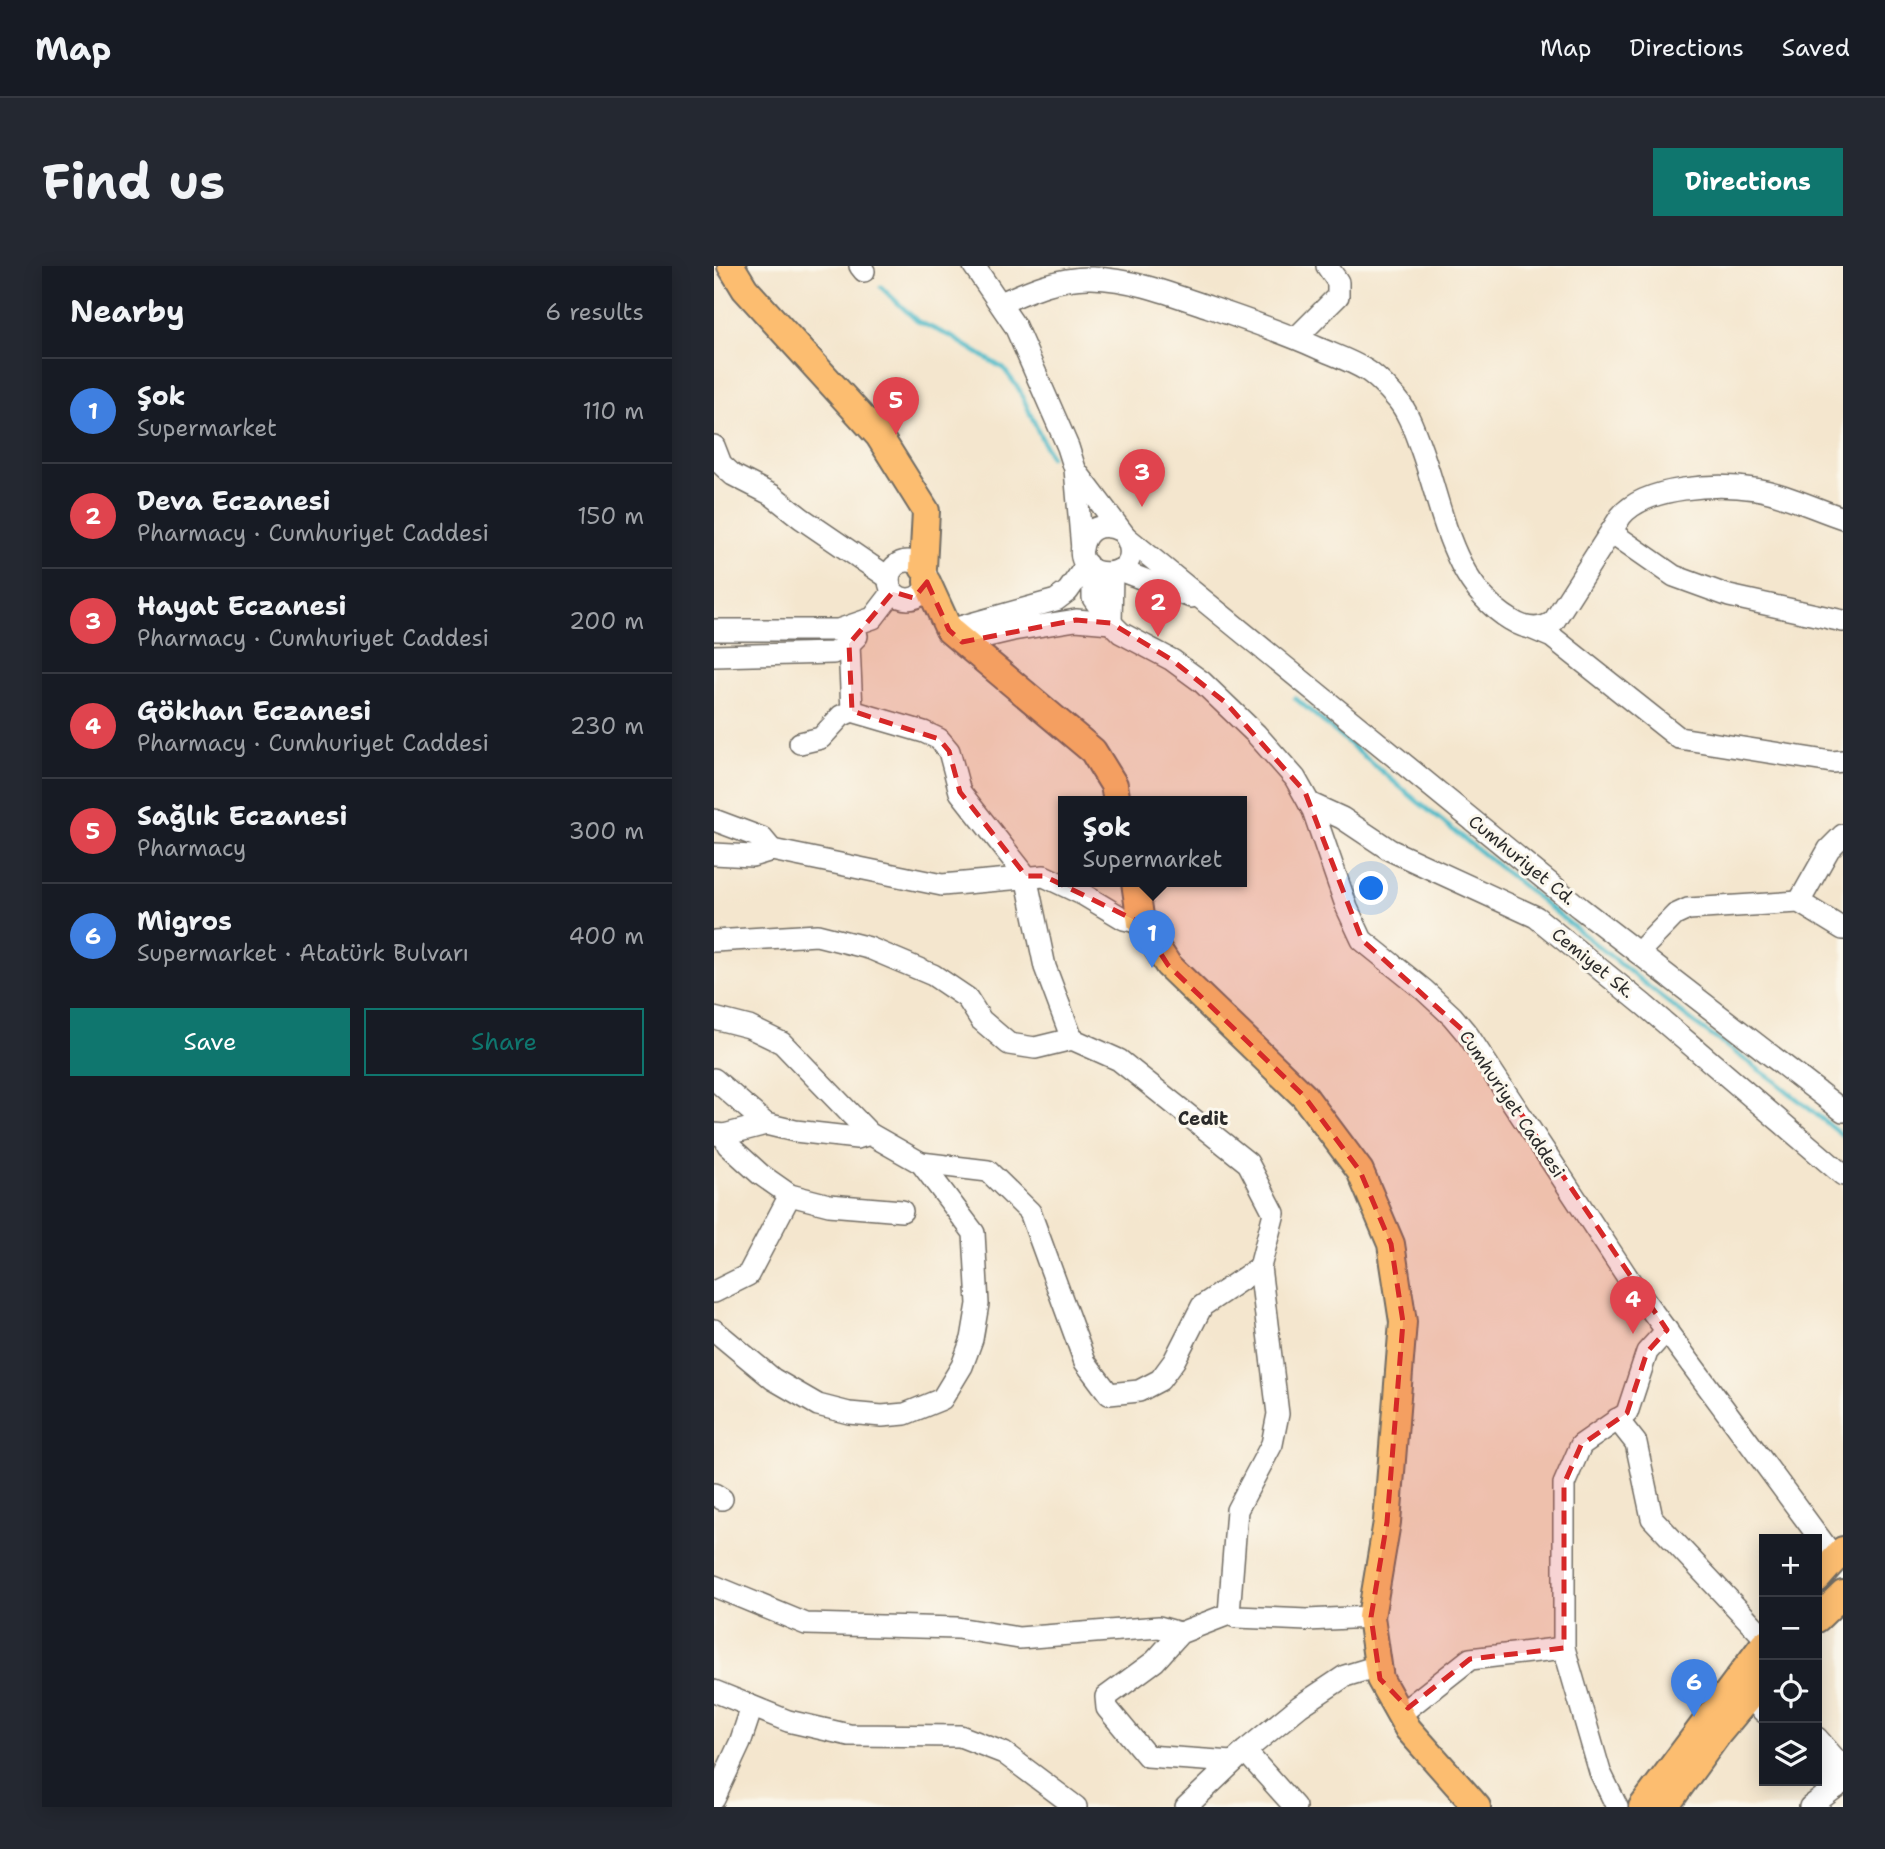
<!DOCTYPE html>
<html lang="en">
<head>
<meta charset="utf-8">
<style>
	:root { --surface:#171b24; --page:#242831; --text:#f1f3f6; --muted:#9ea1a6; --line:#363941; --accent:#0f766e }
	body { margin:0; font-family:"Shantell Sans",sans-serif; background:var(--page); color:var(--text) }
	.controls { position:absolute; right:21px; bottom:21px; display:grid; overflow:hidden; border-radius:0px; box-shadow:0 4px 18px #0003 }
	.controls button { width:63px; height:63px; display:grid; place-items:center; padding:0; border:0; border-bottom:2px solid var(--line); background:var(--surface); color:var(--text); font:35px sans-serif }
	.you { position:absolute; left:658px; top:623px; width:24px; height:24px; margin:-18px; border:5px solid #fff; border-radius:50%; background:#1a73e8; box-shadow:0 0 0 10px #1a73e833 }
	.badge { display:grid; place-items:center; width:46px; height:46px; border-radius:50%; background:var(--accent); color:#fff; font-size:23px; font-weight:700 }
	.pin { position:absolute; translate:-50% -58px; filter:drop-shadow(0 2px 4px #0008) }
	.pin::after { content:''; position:absolute; top:37px; width:24px; height:21px; background:inherit; clip-path:polygon(0 0,100% 0,50% 100%) }
	.popup { position:absolute; left:344px; top:530px; width:189px; height:91px; box-sizing:border-box; display:grid; place-content:center; border-radius:0px; background:var(--surface); filter:drop-shadow(0 2px 5px #0005); font-size:23px; white-space:nowrap; color:var(--muted) }
	.popup b { font-size:26px; color:var(--text) }
	.popup::after { content:''; position:absolute; left:50%; top:100%; margin-left:-14px; border:14px solid transparent; border-top-color:var(--surface) }
	.list { margin:0; padding:0; list-style:none }
	h2 { display:flex; justify-content:space-between; align-items:center; height:91px; margin:0; padding:0 28px; font-size:30px }
	h2 small { font-size:23px; font-weight:400; color:var(--muted) }
	.list li { display:grid; grid-template-columns:46px 1fr auto; gap:21px; align-items:center; box-sizing:border-box; height:105px; padding:0 28px; border-top:2px solid var(--line) }
	.list b { display:block; font-size:26px; white-space:nowrap }
	.list p { margin:0; font-size:23px; white-space:nowrap; color:var(--muted) }
	.list em { font-size:23px; font-style:normal; color:var(--muted) }
	.actions { display:flex; gap:14px; padding:21px 28px }
	.actions a { flex:1; padding:16px 0; border:2px solid var(--accent); border-radius:0px; text-align:center; font-size:24px; color:var(--accent) }
	.actions .main { background:var(--accent); color:#fff }
	.icon { flex:none; width:38px; height:38px; fill:none; stroke:currentColor; stroke-width:2; stroke-linecap:round; stroke-linejoin:round }
	.map { position:relative; flex:none; width:1129px; height:1541px; overflow:hidden; border-radius:0px }
	header { display:flex; align-items:center; gap:42px; box-sizing:border-box; height:98px; padding:0 35px; background:var(--surface); border-bottom:2px solid var(--line) }
	header strong { font-size:33px }
	nav { display:flex; gap:38px; margin-inline-start:auto; font-size:24px }
	.intro { display:flex; align-items:center; justify-content:space-between; box-sizing:border-box; height:168px; padding:0 42px }
	h1 { margin:0; font-size:49px }
	.button { padding:18px 32px; border-radius:0px; background:var(--accent); color:#fff; font-size:24px; font-weight:700 }
	main { display:flex; gap:42px; padding:0 42px }
	aside { flex:1; background:var(--surface); border-radius:0px; box-shadow:0 4px 18px #0003 }
	.map>svg:first-child { display:block }
	.lines { fill:none; stroke-linecap:round; stroke-linejoin:round }
	.stream { stroke:#4dbac8; stroke-width:4.5 }
	.minor-casing { stroke:#716c64; stroke-width:24 }
	.major-casing { stroke:#716c64; stroke-width:30 }
	.minor { stroke:#fff; stroke-width:21 }
	.major { stroke:#fcbd6f; stroke-width:26 }
	.marked { fill:#d62828; fill-opacity:0.2; stroke:#d62828; stroke-width:5; stroke-dasharray:14 9; stroke-linejoin:round }
	.labels { text-anchor:middle; stroke-width:6; stroke-linejoin:round; paint-order:stroke }
	.street-label { font-size:18px; fill:#2b2b2b; stroke:#fbf7ec }
	.neighbourhood-label { font-size:19px; font-weight:bold; fill:#2b2b2b; stroke:#fbf7ec }
</style>
</head>
<body>
<header>
<strong>Map</strong>
<nav><a>Map</a><a>Directions</a><a>Saved</a></nav>
</header>
<div class="intro"><h1>Find us</h1><a class="button">Directions</a></div>
<main>
<aside>
<h2>Nearby<small>6 results</small></h2>
<ul class="list">
<li><span class="badge" style="background:#3f7fe0">1</span><div><b>Şok</b><p>Supermarket</p></div><em>110 m</em></li>
<li><span class="badge" style="background:#e0444e">2</span><div><b>Deva Eczanesi</b><p>Pharmacy · Cumhuriyet Caddesi</p></div><em>150 m</em></li>
<li><span class="badge" style="background:#e0444e">3</span><div><b>Hayat Eczanesi</b><p>Pharmacy · Cumhuriyet Caddesi</p></div><em>200 m</em></li>
<li><span class="badge" style="background:#e0444e">4</span><div><b>Gökhan Eczanesi</b><p>Pharmacy · Cumhuriyet Caddesi</p></div><em>230 m</em></li>
<li><span class="badge" style="background:#e0444e">5</span><div><b>Sağlık Eczanesi</b><p>Pharmacy</p></div><em>300 m</em></li>
<li><span class="badge" style="background:#3f7fe0">6</span><div><b>Migros</b><p>Supermarket · Atatürk Bulvarı</p></div><em>400 m</em></li>
</ul>
<div class="actions"><a class="main">Save</a><a>Share</a></div>
</aside>
<div class="map">
<svg width="1129" height="1541" viewBox="0 0 1129 1541">
	<rect width="100%" height="100%" fill="#fbf7ec"/>
	<filter id="ink" filterUnits="userSpaceOnUse"><feTurbulence type="fractalNoise" baseFrequency=".0143" numOctaves="2"/><feDisplacementMap in="SourceGraphic" scale="14" xChannelSelector="R" yChannelSelector="G"/><feConvolveMatrix kernelMatrix="1 2 1 2 8 2 1 2 1" color-interpolation-filters="sRGB"/></filter>
	<filter id="wash" filterUnits="userSpaceOnUse"><feTurbulence type="fractalNoise" baseFrequency=".00686" numOctaves="4" result="noise"/><feDisplacementMap in="SourceGraphic" scale="28" xChannelSelector="R" yChannelSelector="G"/><feGaussianBlur stdDeviation="1.57" result="paint"/><feColorMatrix in="noise" values="0 0 0 0 0 0 0 0 0 0 0 0 0 0 0 0 0 1.4 0 .05"/><feComposite in="paint" operator="in"/></filter>
	<g filter="url(#wash)">
		<rect width="100%" height="100%" fill="#f4e6ce"/>
		<g class="lines">
			<g class="stream">
				<polyline points="167,21 203,55 238,71 290,103 305,123 336,191"/>
				<polyline points="581,432 704,536 980,757 1062,816 1129,870"/>
			</g>
		</g>
	</g>
	<g filter="url(#ink)">
		<g class="lines">
			<defs>
				<g id="minor">
					<polyline points="146,0 150,5"/>
					<polyline points="260,0 301,60 354,181 361,203 368,283"/>
					<path d="M287,37C316,24 345,11 378,12C418,13 457,28 495,41C532,54 569,66 604,82C620,89 638,95 652,104C664,111 674,123 683,133C694,146 700,164 706,180C729,241 736,317 797,354C811,363 826,366 840,355L907,250C932,220 1004,217 1041,223C1069,227 1101,243 1129,252"/>
					<polyline points="582,72 624,30 624,16 613,0"/>
					<polyline points="0,180 7,198 19,209 58,229 87,252 175,312"/>
					<path d="M362,205L412,271C436,318 352,318 370,275C376,259 393,257 407,265"/>
					<polyline points="897,266 960,310 1015,330 1129,355"/>
					<polyline points="412,271 866,642 1129,845"/>
					<circle cx="194" cy="314" r="19"/>
					<polyline points="379,304 379,332 397,357 407,367 458,394 488,416 542,468 581,512 599,544 633,642 648,674 710,724 738,750 754,769 918,1018 1121,1293"/>
					<polyline points="405,304 477,331"/>
					<polyline points="397,357 398,307"/>
					<polyline points="819,363 838,371 965,472 1118,496 1129,495"/>
					<polyline points="0,364 124,364 159,352 179,326"/>
					<polyline points="235,364 342,334 354,325 373,298"/>
					<polyline points="248,376 299,364 362,354 397,357"/>
					<polyline points="135,378 138,445 210,466 225,473 235,485 246,526 312,610 331,701 358,773"/>
					<polyline points="0,390 119,387 135,378 143,370"/>
					<polyline points="86,477 107,472 127,450 138,445"/>
					<polyline points="595,537 628,552 676,584 822,651 930,739 1129,909"/>
					<polyline points="0,554 48,572 58,584"/>
					<polyline points="0,588 38,590 58,584 228,619 330,610 370,629 410,653 427,657"/>
					<polyline points="1085,636 1115,583 1129,569"/>
					<polyline points="0,675 103,669 155,682 219,709 253,732 267,754 295,778 321,782 358,773 405,794 534,897 560,947 546,1001 564,1148 558,1178 523,1244 515,1348"/>
					<polyline points="924,687 961,649 974,643 1085,636 1129,663"/>
					<polyline points="0,752 35,761 68,777 156,868 207,897 260,967 264,1038 258,1073 248,1100 228,1133 191,1148 168,1150 135,1147 104,1139 59,1113 0,1064"/>
					<polyline points="0,813 52,858 81,865 143,872 156,868"/>
					<polyline points="0,868 10,869 52,858"/>
					<polyline points="10,869 14,879 46,908 76,929 115,939 188,945"/>
					<polyline points="207,897 274,905 316,946 371,1096 395,1128 425,1125 446,1114 460,1095 488,1040 546,1001"/>
					<polyline points="0,1026 34,1009 76,929"/>
					<polyline points="903,1153 922,1177 938,1252 1050,1371"/>
					<polyline points="0,1228 8,1233"/>
					<polyline points="0,1320 92,1358 243,1362 305,1372 445,1361 466,1367"/>
					<polyline points="0,1425 74,1455 135,1469 246,1470 290,1487 362,1541"/>
					<polyline points="1035,1431 1050,1446"/>
					<polyline points="694,1442 756,1393 850,1382"/>
					<polyline points="1103,1472 1129,1502"/>
					<polyline points="531,1485 581,1541"/>
					<polyline points="519,1496 433,1490 393,1442 392,1431 441,1395 466,1367 515,1348 522,1351 593,1354 657,1351"/>
					<polyline points="1103,1501 1122,1522"/>
					<polyline points="0,1533 26,1477 38,1441"/>
					<polyline points="472,1541 531,1485 586,1440 631,1410 664,1400"/>
					<polyline points="903,1541 886,1506 850,1382 850,1218 867,1179 913,1147 933,1086 953,1064"/>
					<polyline points="1096,1541 1129,1516"/>
				</g>
				<g id="major">
					<polyline points="17,0 31,23 165,170 212,245 209,302"/>
					<polyline points="213,316 235,364 379,485 400,519 403,536"/>
					<polyline points="421,616 427,657 454,699 590,830 646,905 677,978 689,1056 673,1256 657,1351 666,1413 694,1463 763,1541"/>
					<polyline points="1103,1313 1129,1284"/>
					<polyline points="1103,1353 1129,1328"/>
					<polyline points="928,1541 1050,1378"/>
					<polyline points="951,1541 1004,1468 1050,1413"/>
				</g>
			</defs>
			<use href="#minor" class="minor-casing"/>
			<use href="#major" class="major-casing"/>
			<use href="#minor" class="minor"/>
			<use href="#major" class="major"/>
		</g>
	</g>
	<path class="marked" d="M213,316L235,364L248,376L362,354L397,357L458,394L512,437L591,526L648,674L754,769L953,1064L933,1086L913,1147L867,1179L850,1218V1382L756,1393L694,1442L666,1413L657,1351L673,1256L689,1056L677,978L646,905L590,830L454,699L427,657L330,610H312L246,526L235,485L225,473L138,445L135,378L179,326L200,332Z"/>
	<g class="labels">
		<g class="street-label">
			<text transform="translate(808 594) rotate(39)" y="6">Cumhuriyet Cd.</text>
			<text transform="translate(879 697) rotate(39)" y="6">Cemiyet Sk.</text>
			<text transform="translate(798 838) rotate(56)" y="6">Cumhuriyet Caddesi</text>
		</g>
		<g class="neighbourhood-label">
			<text x="489" y="859">Cedit</text>
		</g>
	</g>
</svg>
<div class="controls">
<button>+</button>
<button>−</button>
<button><svg class="icon" aria-label="locate" viewBox="0 0 24 24"><circle cx="12" cy="12" r="6"/><path d="M12 2v4M12 18v4M2 12h4M18 12h4"/></svg></button>
<button><svg class="icon" aria-label="layers" viewBox="0 0 24 24"><path d="M12 4l9 5-9 5-9-5zM3 14l9 5 9-5"/></svg></button>
</div>
<div class="you"></div>
<div class="pin badge" style="left:438px;top:702px;background:#3f7fe0">1</div>
<div class="popup"><b>Şok</b>Supermarket</div>
<div class="pin badge" style="left:444px;top:371px;background:#e0444e">2</div>
<div class="pin badge" style="left:428px;top:241px;background:#e0444e">3</div>
<div class="pin badge" style="left:919px;top:1068px;background:#e0444e">4</div>
<div class="pin badge" style="left:182px;top:169px;background:#e0444e">5</div>
<div class="pin badge" style="left:980px;top:1451px;background:#3f7fe0">6</div>
</div>
</main>
</body>
</html>
